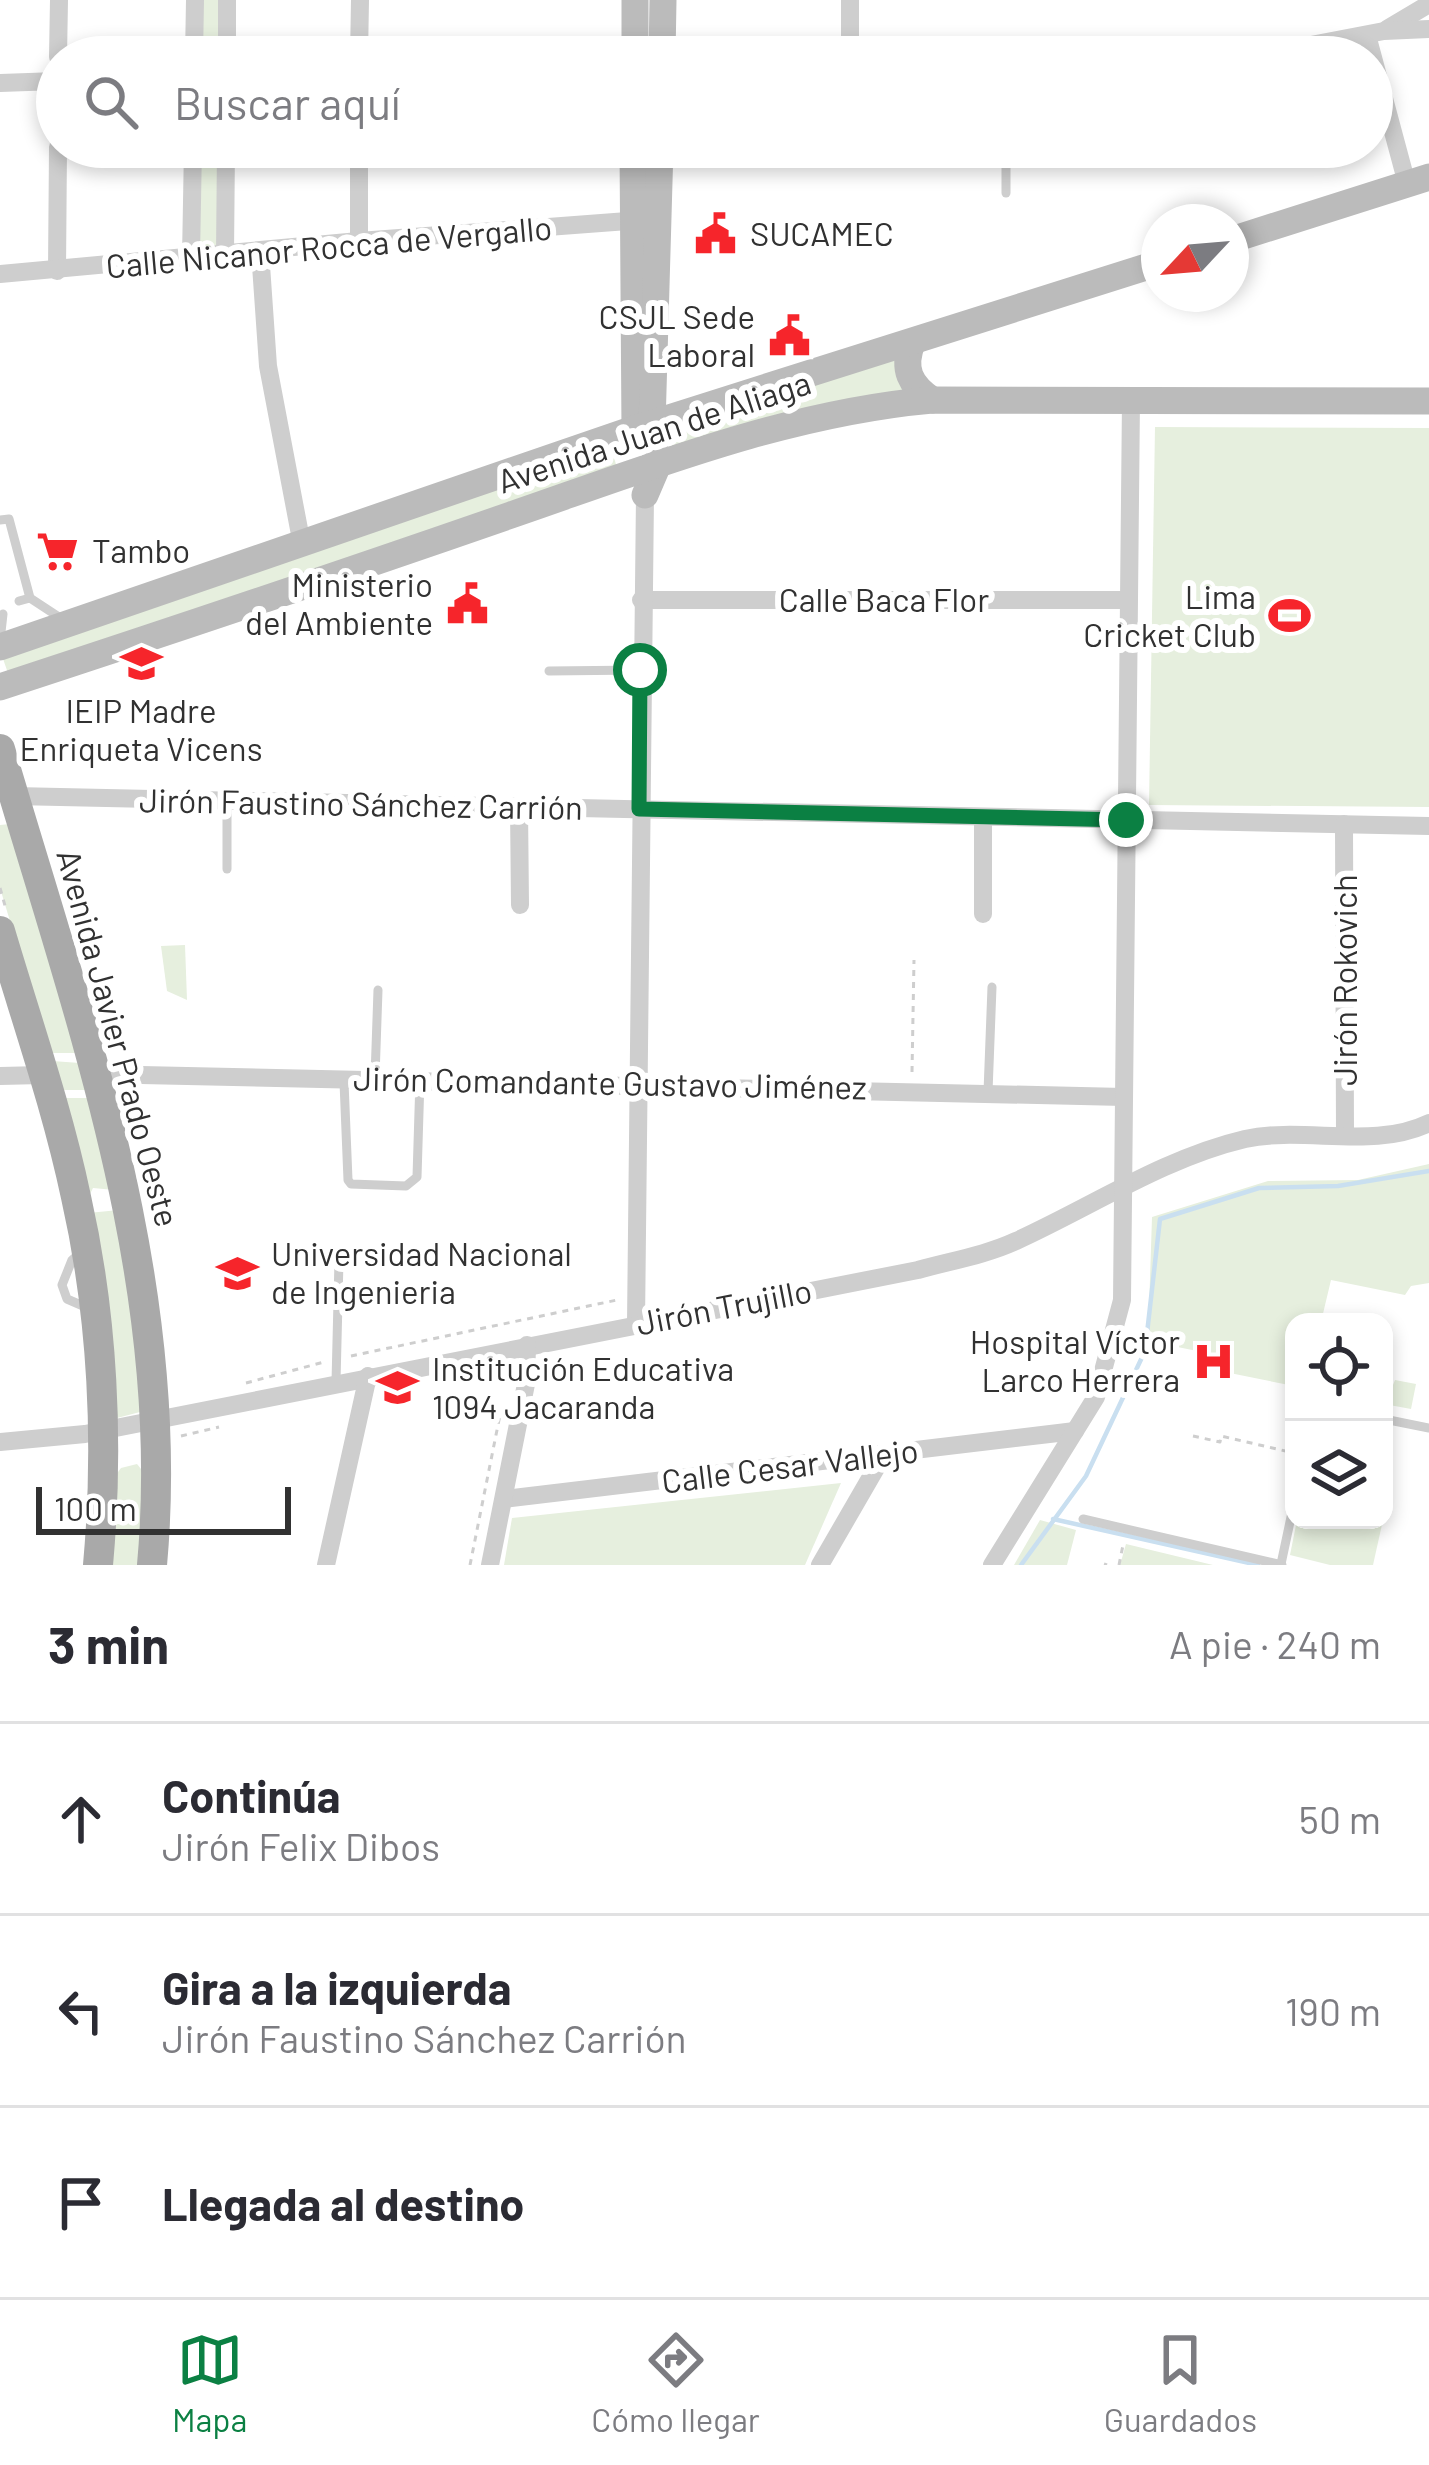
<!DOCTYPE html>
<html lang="es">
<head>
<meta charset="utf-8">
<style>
	:root { --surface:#fff; --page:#f7f7f7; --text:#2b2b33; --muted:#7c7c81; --line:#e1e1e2; --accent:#0b8043 }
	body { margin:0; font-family:Barlow,sans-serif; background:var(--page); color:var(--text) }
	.controls { position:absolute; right:36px; bottom:36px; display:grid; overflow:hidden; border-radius:24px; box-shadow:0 6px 18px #0003 }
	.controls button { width:108px; height:108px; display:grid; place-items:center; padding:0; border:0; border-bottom:3px solid var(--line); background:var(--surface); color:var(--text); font:60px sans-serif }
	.compass { position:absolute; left:1141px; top:204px; width:108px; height:108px; border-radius:50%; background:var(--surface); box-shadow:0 6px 18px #0003; rotate:244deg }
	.scale { position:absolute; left:36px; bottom:30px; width:255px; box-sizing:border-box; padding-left:12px; border:6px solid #313131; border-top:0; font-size:33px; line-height:42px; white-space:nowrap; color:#313131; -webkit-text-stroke:9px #fff; paint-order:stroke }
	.stop { position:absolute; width:36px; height:36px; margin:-27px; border:9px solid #0b8043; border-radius:50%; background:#fff }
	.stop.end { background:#0b8043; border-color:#fff; box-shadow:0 3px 12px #0008 }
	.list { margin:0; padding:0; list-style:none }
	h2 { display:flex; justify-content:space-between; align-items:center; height:156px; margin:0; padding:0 48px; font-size:51px }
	h2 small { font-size:39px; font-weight:400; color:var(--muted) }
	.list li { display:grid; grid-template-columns:78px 1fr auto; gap:36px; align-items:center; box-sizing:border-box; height:192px; padding:0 48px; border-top:3px solid var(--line) }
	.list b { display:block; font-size:45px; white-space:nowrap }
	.list p { margin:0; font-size:39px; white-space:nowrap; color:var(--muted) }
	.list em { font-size:39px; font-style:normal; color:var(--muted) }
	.icon { flex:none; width:66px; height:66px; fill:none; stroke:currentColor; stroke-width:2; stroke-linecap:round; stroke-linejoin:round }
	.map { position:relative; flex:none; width:1429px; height:1565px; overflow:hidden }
	.search { position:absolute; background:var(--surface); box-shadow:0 6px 18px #0003; left:36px; right:36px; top:36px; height:132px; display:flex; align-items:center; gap:30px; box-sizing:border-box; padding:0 42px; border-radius:66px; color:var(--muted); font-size:45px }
	.sheet { height:732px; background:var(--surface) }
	nav { display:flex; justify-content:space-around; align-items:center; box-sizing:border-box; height:168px; border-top:3px solid var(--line); background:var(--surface); font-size:33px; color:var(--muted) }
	nav a { display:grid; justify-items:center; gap:6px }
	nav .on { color:var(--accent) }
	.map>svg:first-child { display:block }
	.green { fill:#e6efde }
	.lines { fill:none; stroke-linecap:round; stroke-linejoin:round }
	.stream { stroke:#c9dff0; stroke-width:4.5 }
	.path { stroke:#cecece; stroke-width:3; stroke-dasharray:6 6; stroke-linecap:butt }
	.service { stroke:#cecece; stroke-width:9 }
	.minor { stroke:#cecece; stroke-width:18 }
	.secondary { stroke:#bbb; stroke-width:27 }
	.primary { stroke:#a9a9a9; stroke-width:30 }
	.route { stroke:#0b8043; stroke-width:15 }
	.labels { text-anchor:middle; stroke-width:12; stroke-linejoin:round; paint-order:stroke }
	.poi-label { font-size:33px; fill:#313131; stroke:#fff; text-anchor:start }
	.street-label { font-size:33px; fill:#313131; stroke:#fff }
</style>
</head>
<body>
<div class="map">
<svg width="1429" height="1565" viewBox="0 0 1429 1565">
	<rect width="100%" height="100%" fill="#fff"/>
	<g class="green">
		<polygon points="195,0 227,0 227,57 194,57"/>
		<polygon points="193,147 226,147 225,246 191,251"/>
		<polygon points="912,343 917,390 674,461 668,419"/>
		<polygon points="1155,427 1429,428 1429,807 1149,805"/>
		<polygon points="610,442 619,476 9,676 2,656"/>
		<polygon points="10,824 77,1053 50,1053 0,888 0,825"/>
		<polygon points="185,945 187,1000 167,991 161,946"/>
		<polygon points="52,1061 80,1063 88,1090 60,1090"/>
		<polygon points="63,1098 90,1098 114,1190 93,1188 88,1198"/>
		<polygon points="1429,1164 1429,1283 1411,1286 1405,1295 1331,1280 1321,1322 1294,1322 1294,1386 1200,1367 1202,1352 1148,1341 1152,1217 1268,1181 1358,1180"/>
		<polygon points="119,1210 131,1272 140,1412 117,1418 88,1213"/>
		<polygon points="1395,1380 1416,1384 1411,1409 1384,1404 1384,1383 1393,1385"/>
		<polygon points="137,1464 145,1474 139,1565 107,1565 112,1480 121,1468"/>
		<polygon points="841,1483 805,1565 504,1565 512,1518"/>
		<polygon points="1040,1520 1076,1530 1067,1565 1014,1565"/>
		<polygon points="1297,1520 1383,1520 1373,1565 1330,1565 1290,1555"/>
		<polygon points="1126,1544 1213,1565 1120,1565"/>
	</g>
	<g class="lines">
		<g class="stream">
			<polyline points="1053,1519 1258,1565"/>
			<polyline points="1021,1565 1086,1476 1145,1351 1160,1219 1259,1188 1338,1186 1429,1171"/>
		</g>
		<g class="path">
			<polyline points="0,888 6,909"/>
			<polyline points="912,1072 914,960"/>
			<polyline points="351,1356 617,1300"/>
			<polyline points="246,1383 324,1362"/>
			<polyline points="181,1436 219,1427"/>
			<polyline points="1193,1436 1220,1442 1221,1436 1294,1453"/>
			<polyline points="1104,1564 1107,1565"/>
			<polyline points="470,1565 500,1415"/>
			<polyline points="1119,1565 1123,1545"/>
		</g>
		<g class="service">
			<polyline points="1006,193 1006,147"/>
			<polyline points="0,520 9,519 30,598"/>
			<polyline points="19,601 30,598 65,621"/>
			<polyline points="0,641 3,614"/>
			<polyline points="549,671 641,670"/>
			<polyline points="227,869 227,801"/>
			<polyline points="375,1077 378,990"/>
			<polyline points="344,1082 348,1180 351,1184 406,1186 417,1177 420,1079"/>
			<polyline points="988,1092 992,987"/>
			<polyline points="81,1252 72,1260 62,1285 67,1299 90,1309"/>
			<polyline points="336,1382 339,1260"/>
			<polyline points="1384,1419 1429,1428"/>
			<polyline points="1083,1519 1282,1565"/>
			<polyline points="1281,1564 1294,1503"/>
		</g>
		<g class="minor">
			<polyline points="1387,29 1429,4"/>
			<polyline points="1367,35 1407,184"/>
			<polyline points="850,55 850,0"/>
			<polyline points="58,57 59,0"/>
			<polyline points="194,57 195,0"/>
			<polyline points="227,57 227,0"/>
			<polyline points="359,57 360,0"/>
			<polyline points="841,57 960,57"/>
			<polyline points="1249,57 1384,31 1429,29"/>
			<polyline points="0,83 57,81"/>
			<polyline points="359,241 359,147"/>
			<polyline points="260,251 268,366 302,545"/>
			<polyline points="225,254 226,147"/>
			<polyline points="191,257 193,147"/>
			<polyline points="57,271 58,147"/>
			<polyline points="0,274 359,241 641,220"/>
			<polyline points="641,600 1127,600"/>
			<polyline points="14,796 1429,826"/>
			<polyline points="519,807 520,905"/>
			<polyline points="1344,824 1345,1135"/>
			<polyline points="983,914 983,817"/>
			<polyline points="95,1074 1124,1097"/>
			<polyline points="0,1076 42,1075"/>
			<polyline points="636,1324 645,495"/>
			<path d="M0,1442L85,1434L918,1270C950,1261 986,1255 1016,1241C1091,1207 1164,1158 1245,1139C1305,1126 1373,1150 1429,1123"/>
			<polyline points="504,1499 1075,1431"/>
			<polyline points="326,1565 368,1376"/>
			<polyline points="490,1565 526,1384 527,1345"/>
			<polyline points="820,1565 883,1456"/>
			<polyline points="992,1565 1096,1397 1122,1300 1131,399"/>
		</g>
		<g class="secondary">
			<polyline points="635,57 635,0"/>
			<polyline points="662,57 663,0"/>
			<polyline points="633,147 635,431"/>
			<polyline points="1231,240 1429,177"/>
			<path d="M912,343C902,369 910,385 932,400"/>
			<polyline points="645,495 657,467 652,425 660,147"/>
			<polyline points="0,647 634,429 1159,263"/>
			<path d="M0,687C171,631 341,574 511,515C648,468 786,413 932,400L1429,401"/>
		</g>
		<g class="primary">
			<path d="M0,749C78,1016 178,1282 152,1565"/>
			<path d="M0,931C26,1019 57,1107 76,1197C103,1316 109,1444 98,1565"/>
		</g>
	</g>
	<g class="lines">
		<polyline class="route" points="640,670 639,809 1126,820"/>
	</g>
	<defs>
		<symbol id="civic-bare" viewBox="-9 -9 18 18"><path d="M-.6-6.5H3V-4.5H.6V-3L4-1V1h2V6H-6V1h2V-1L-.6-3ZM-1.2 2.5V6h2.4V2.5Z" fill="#f6252b" stroke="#fff" stroke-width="2.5" paint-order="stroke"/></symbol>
		<symbol id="supermarket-bare" viewBox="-9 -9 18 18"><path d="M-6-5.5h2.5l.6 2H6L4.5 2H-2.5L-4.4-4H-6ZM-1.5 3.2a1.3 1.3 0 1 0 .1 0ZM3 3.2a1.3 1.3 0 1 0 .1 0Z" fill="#f6252b" stroke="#fff" stroke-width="2.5" paint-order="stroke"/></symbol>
		<symbol id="stadium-bare" viewBox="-9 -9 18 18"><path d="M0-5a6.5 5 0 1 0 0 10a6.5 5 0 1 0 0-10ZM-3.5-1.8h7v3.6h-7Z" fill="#f6252b" stroke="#fff" stroke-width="2.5" paint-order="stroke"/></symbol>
		<symbol id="school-bare" viewBox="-9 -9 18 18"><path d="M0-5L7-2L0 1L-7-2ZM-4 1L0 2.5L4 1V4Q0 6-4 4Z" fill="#f6252b" stroke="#fff" stroke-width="2.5" paint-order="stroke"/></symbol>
		<symbol id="university-bare" viewBox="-9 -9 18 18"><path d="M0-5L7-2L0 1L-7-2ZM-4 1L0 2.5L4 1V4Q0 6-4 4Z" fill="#f6252b" stroke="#fff" stroke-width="2.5" paint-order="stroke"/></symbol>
		<symbol id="hospital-bare" viewBox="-9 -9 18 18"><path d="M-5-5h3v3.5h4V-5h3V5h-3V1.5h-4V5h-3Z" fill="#f6252b" stroke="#fff" stroke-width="2.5" paint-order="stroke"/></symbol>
	</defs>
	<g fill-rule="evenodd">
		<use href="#civic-bare" x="686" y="204" width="59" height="59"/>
		<use href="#civic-bare" x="760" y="306" width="59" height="59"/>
		<use href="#supermarket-bare" x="28" y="522" width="59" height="59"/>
		<use href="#civic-bare" x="438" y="574" width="59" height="59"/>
		<use href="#stadium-bare" x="1260" y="586" width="59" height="59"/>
		<use href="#school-bare" x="112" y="634" width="59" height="59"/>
		<use href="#university-bare" x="208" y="1244" width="59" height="59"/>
		<use href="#hospital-bare" x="1184" y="1332" width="59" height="59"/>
		<use href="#school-bare" x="368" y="1358" width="59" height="59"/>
	</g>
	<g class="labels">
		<g class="poi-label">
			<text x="750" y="246">SUCAMEC</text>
			<text x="755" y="329" text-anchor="end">CSJL Sede<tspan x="755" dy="38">Laboral</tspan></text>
			<text x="92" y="563">Tambo</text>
			<text x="433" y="597" text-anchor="end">Ministerio<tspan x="433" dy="38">del Ambiente</tspan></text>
			<text x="1256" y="609" text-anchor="end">Lima<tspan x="1256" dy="38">Cricket Club</tspan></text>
			<text x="141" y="723" text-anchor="middle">IEIP Madre<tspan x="141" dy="38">Enriqueta Vicens</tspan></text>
			<text x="271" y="1266">Universidad Nacional<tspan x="271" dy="38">de Ingenieria</tspan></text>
			<text x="1180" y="1354" text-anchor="end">Hospital Víctor<tspan x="1180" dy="38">Larco Herrera</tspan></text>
			<text x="432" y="1381">Institución Educativa<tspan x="432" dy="38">1094 Jacaranda</tspan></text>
		</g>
		<g class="street-label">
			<text transform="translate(329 247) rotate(-5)" y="12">Calle Nicanor Rocca de Vergallo</text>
			<text transform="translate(654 432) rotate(-18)" y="12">Avenida Juan de Aliaga</text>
			<text x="884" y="612">Calle Baca Flor</text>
			<text transform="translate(361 804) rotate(1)" y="12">Jirón Faustino Sánchez Carrión</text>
			<text transform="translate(1345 980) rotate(-90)" y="12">Jirón Rokovich</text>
			<text transform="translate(118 1038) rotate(75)" y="12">Avenida Javier Prado Oeste</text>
			<text transform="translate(610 1083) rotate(1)" y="12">Jirón Comandante Gustavo Jiménez</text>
			<text transform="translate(724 1307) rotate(-11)" y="12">Jirón Trujillo</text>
			<text transform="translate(790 1466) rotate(-7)" y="12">Calle Cesar Vallejo</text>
		</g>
	</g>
</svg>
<div class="controls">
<button><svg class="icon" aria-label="locate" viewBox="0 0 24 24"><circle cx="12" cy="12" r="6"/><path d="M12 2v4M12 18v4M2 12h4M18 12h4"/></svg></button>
<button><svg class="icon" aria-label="layers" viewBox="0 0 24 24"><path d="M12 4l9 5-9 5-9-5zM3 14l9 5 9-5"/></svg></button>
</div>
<svg class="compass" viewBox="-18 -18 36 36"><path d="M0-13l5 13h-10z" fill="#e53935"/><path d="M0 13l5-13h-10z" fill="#7c7c81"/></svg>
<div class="scale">100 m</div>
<div class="stop" style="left:640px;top:670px"></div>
<div class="stop end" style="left:1126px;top:820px"></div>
<div class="search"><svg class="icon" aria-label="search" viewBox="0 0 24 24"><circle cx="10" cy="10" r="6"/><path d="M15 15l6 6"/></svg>Buscar aquí</div>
</div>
<section class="sheet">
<h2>3 min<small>A pie · 240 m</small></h2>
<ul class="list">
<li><svg class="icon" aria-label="ahead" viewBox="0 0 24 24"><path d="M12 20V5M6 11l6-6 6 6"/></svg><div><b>Continúa</b><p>Jirón Felix Dibos</p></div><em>50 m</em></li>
<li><svg class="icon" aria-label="left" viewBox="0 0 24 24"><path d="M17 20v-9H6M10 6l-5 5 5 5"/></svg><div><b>Gira a la izquierda</b><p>Jirón Faustino Sánchez Carrión</p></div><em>190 m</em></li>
<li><svg class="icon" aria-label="arrive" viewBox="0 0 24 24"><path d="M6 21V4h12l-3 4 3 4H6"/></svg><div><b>Llegada al destino</b></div></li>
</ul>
</section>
<nav>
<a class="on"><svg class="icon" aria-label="map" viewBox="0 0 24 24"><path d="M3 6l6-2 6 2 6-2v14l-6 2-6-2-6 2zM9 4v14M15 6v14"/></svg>Mapa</a>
<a><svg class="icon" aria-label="directions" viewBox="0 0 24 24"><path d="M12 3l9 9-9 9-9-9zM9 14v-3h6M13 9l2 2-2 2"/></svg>Cómo llegar</a>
<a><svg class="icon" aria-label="saved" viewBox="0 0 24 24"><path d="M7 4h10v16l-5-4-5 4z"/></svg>Guardados</a>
</nav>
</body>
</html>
